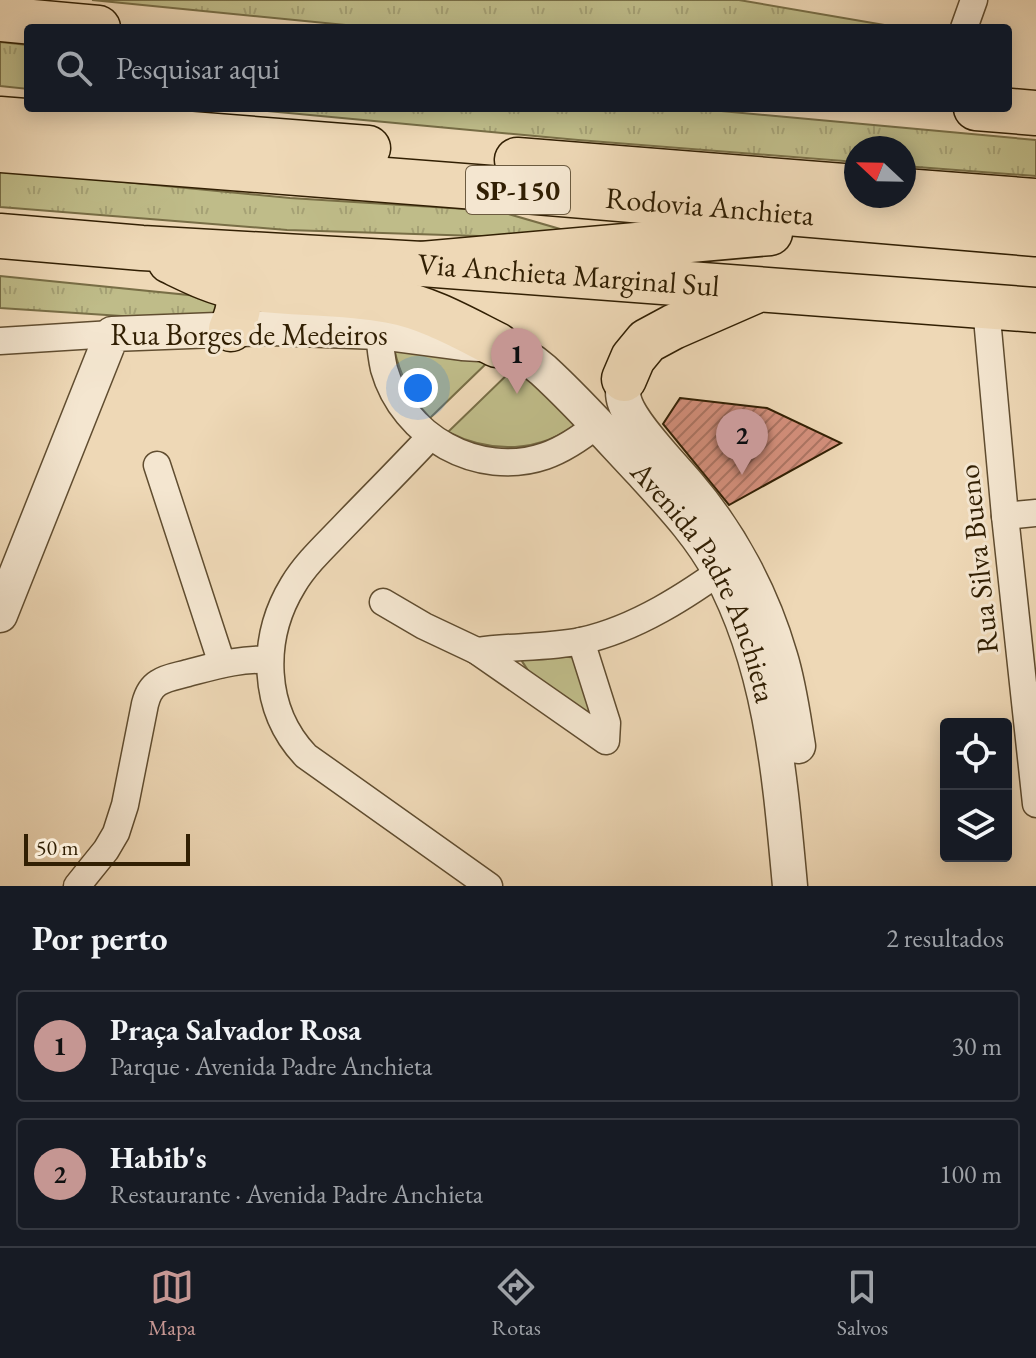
<!DOCTYPE html>
<html lang="pt">
<head>
<meta charset="utf-8">
<style>
	:root { --surface:#171b24; --page:#242831; --text:#f1f3f6; --muted:#9ea1a6; --line:#363941; --accent:#c59692 }
	body { margin:0; font-family:"EB Garamond",serif; background:var(--page); color:var(--text) }
	.controls { position:absolute; right:24px; bottom:24px; display:grid; overflow:hidden; border-radius:8px; box-shadow:0 4px 20px #0003 }
	.controls button { width:72px; height:72px; display:grid; place-items:center; padding:0; border:0; border-bottom:2px solid var(--line); background:var(--surface); color:var(--text); font:40px sans-serif }
	.compass { position:absolute; left:844px; top:136px; width:72px; height:72px; border-radius:50%; background:var(--surface); box-shadow:0 4px 20px #0003; rotate:292deg }
	.scale { position:absolute; left:24px; bottom:20px; width:166px; box-sizing:border-box; padding-left:8px; border:4px solid #311f03; border-top:0; font-size:22px; line-height:28px; white-space:nowrap; color:#311f03; -webkit-text-stroke:6px #f4e6d0; paint-order:stroke }
	.you { position:absolute; left:418px; top:388px; width:28px; height:28px; margin:-20px; border:6px solid #fff; border-radius:50%; background:#1a73e8; box-shadow:0 0 0 12px #1a73e833 }
	.badge { display:grid; place-items:center; width:52px; height:52px; border-radius:50%; background:var(--accent); color:#111; font-size:26px; font-weight:700 }
	.pin { position:absolute; translate:-50% -66px; filter:drop-shadow(0 2px 4px #0008) }
	.pin::after { content:''; position:absolute; top:42px; width:28px; height:24px; background:inherit; clip-path:polygon(0 0,100% 0,50% 100%) }
	.list { margin:0; padding:0; list-style:none }
	h2 { display:flex; justify-content:space-between; align-items:center; height:104px; margin:0; padding:0 32px; font-size:34px }
	h2 small { font-size:26px; font-weight:400; color:var(--muted) }
	.list li { display:grid; grid-template-columns:52px 1fr auto; gap:24px; align-items:center; box-sizing:border-box; height:112px; margin:0 16px 16px; padding:0 16px; border:2px solid var(--line); border-radius:8px }
	.list b { display:block; font-size:30px; white-space:nowrap }
	.list p { margin:0; font-size:26px; white-space:nowrap; color:var(--muted) }
	.list em { font-size:26px; font-style:normal; color:var(--muted) }
	.icon { flex:none; width:44px; height:44px; fill:none; stroke:currentColor; stroke-width:2; stroke-linecap:round; stroke-linejoin:round }
	.map { position:relative; flex:none; width:1036px; height:886px; overflow:hidden }
	.search { position:absolute; background:var(--surface); box-shadow:0 4px 20px #0003; left:24px; right:24px; top:24px; height:88px; display:flex; align-items:center; gap:20px; box-sizing:border-box; padding:0 28px; border-radius:8px; color:var(--muted); font-size:30px }
	.sheet { height:360px; background:var(--surface) }
	nav { display:flex; justify-content:space-around; align-items:center; box-sizing:border-box; height:112px; border-top:2px solid var(--line); background:var(--surface); font-size:22px; color:var(--muted) }
	nav a { display:grid; justify-items:center; gap:4px }
	nav .on { color:var(--accent) }
	.map>svg:first-child { display:block }
	.grass { fill:url(#grass-tufts); stroke:#786e46; stroke-width:2 }
	.park { fill:#bfbc89; stroke:#786e46; stroke-width:2 }
	.building { fill:url(#building-hatch); stroke:#311f03; stroke-width:2 }
	.lines { fill:none; stroke-linecap:round; stroke-linejoin:round }
	.minor-casing { stroke:#604d30; stroke-width:29 }
	.tertiary-casing { stroke:#604d30; stroke-width:37 }
	.trunk-casing { stroke:#311f03; stroke-width:47 }
	.motorway-casing { stroke:#311f03; stroke-width:47 }
	.minor { stroke:#f4e6d0; stroke-width:26 }
	.tertiary { stroke:#f4e6d0; stroke-width:34 }
	.trunk { stroke:#eed8b6; stroke-width:44 }
	.motorway { stroke:#eed8b6; stroke-width:44 }
	.labels { text-anchor:middle; stroke-width:6; stroke-linejoin:round; paint-order:stroke }
	.shield { fill:#f4e6d0; stroke:#6c5b40; stroke-width:2 }
	.shield-label { font-size:28px; font-weight:bold; fill:#311f03 }
	.street-label { font-size:30px; fill:#311f03; stroke:#f4e6d0 }
</style>
</head>
<body>
<div class="map">
<svg width="1036" height="886" viewBox="0 0 1036 886">
	<defs>
		<pattern id="grass-tufts" width="24" height="20" patternUnits="userSpaceOnUse" patternTransform="scale(2)"><rect width="24" height="20" fill="#bfbc89"/><path d="M3 7l-1-3M5 7V3M7 7l1-3M15 17l-1-3M17 17v-4M19 17l1-3" fill="none" stroke="#a5a175"/></pattern>
		<pattern id="building-hatch" width="6" height="6" patternUnits="userSpaceOnUse" patternTransform="scale(2)"><rect width="6" height="6" fill="#d5907d"/><path d="M-1 1l2-2M0 6l6-6M5 7l2-2" fill="none" stroke="#ad7564"/></pattern>
	</defs>
	<rect width="100%" height="100%" fill="#eed8b6"/>
	<filter id="stains"><feTurbulence type="fractalNoise" baseFrequency=".0025" numOctaves="4"/><feColorMatrix values="0 0 0 0 .2 0 0 0 0 .09 0 0 0 0 .02 0 0 0 .5 -.17"/></filter>
	<radialGradient id="worn" r=".72"><stop offset=".6" stop-color="#630" stop-opacity="0"/><stop offset="1" stop-color="#630" stop-opacity=".3"/></radialGradient>
	<g class="grass">
		<polygon points="92,0 739,0 902,28 376,28"/>
		<polygon points="0,42 28,45 28,89 0,86"/>
		<polygon points="234,108 689,108 1036,140 1036,176 904,166 904,148 856,148 856,162 578,140"/>
		<polygon points="0,170 290,198 498,211 574,233 545,238 287,230 0,207"/>
		<polygon points="0,276 218,298 217,317 152,318 0,308"/>
	</g>
	<g class="park">
		<path d="M394,348L494,356L430,418C411,397 400,376 394,348Z"/>
		<path d="M516,366L579,422C540,453 491,454 448,432Z"/>
		<path d="M518,653L581,658L598,717L590,718C561,699 532,686 518,653Z"/>
	</g>
	<polygon class="building" points="680,398 767,408 841,443 729,505 663,424"/>
	<g class="lines">
		<defs>
			<g id="minor">
				<polyline points="964,28 974,0"/>
				<polyline points="986,307 1005,516 1036,804"/>
				<path d="M379,332C380,344 381,356 384,369C403,436 478,479 545,456C565,449 582,437 598,424"/>
				<polyline points="0,341 112,334"/>
				<path d="M430,437C402,467 373,496 345,525C327,544 306,563 293,585C260,639 262,710 306,756L489,886"/>
				<polyline points="157,465 222,664"/>
				<polyline points="1005,516 1036,513"/>
				<polyline points="383,602 424,626 477,651 606,741 607,723 581,641"/>
				<path d="M477,651C511,646 547,648 581,641C636,629 688,595 733,562"/>
				<path d="M77,886L106,850L116,833L125,805L145,704C147,696 150,688 158,683C167,677 178,676 188,673C215,666 241,658 270,660"/>
			</g>
			<g id="tertiary">
				<path d="M624,379C623,387 622,395 625,403C633,426 671,465 688,485C730,534 762,594 780,656C789,685 793,716 798,746"/>
				<path id="s1" d="M0,615L112,334L271,328L379,332L462,343L497,345L533,362L543,370C578,402 609,437 641,471C669,502 700,534 720,572C772,668 780,779 790,886"/>
			</g>
			<g id="trunk">
				<polyline points="0,19 98,28"/>
				<polyline points="976,108 1036,113"/>
				<path id="s2" d="M0,236L142,248L422,264L1036,310"/>
				<path d="M170,261C191,271 214,283 238,287C288,295 340,291 390,301C429,308 463,328 497,345"/>
				<path d="M231,329C238,314 241,303 236,287"/>
				<polyline points="624,379 633,358 647,341 673,327 753,292"/>
			</g>
			<g id="motorway">
				<polyline points="0,119 368,148"/>
				<path id="s3" d="M0,150L489,188L1036,234"/>
				<polyline points="517,160 856,187"/>
				<polyline points="904,191 1036,201"/>
				<polyline points="422,264 770,233"/>
			</g>
		</defs>
		<use href="#minor" class="minor-casing"/>
		<use href="#tertiary" class="tertiary-casing"/>
		<use href="#trunk" class="trunk-casing"/>
		<use href="#motorway" class="motorway-casing"/>
		<use href="#minor" class="minor"/>
		<use href="#tertiary" class="tertiary"/>
		<use href="#trunk" class="trunk"/>
		<use href="#motorway" class="motorway"/>
	</g>
	<g class="labels">
		<rect class="shield" x="466" y="166" width="104" height="48" rx="6"/>
		<g class="shield-label">
			<text x="518" y="200">SP-150</text>
		</g>
		<g class="street-label">
			<text dy="10" stroke="none"><textPath href="#s3" startOffset="712">Rodovia Anchieta</textPath></text>
			<text dy="10" stroke="none"><textPath href="#s2" startOffset="570">Via Anchieta Marginal Sul</textPath></text>
			<text x="249" y="345">Rua Borges de Medeiros</text>
			<text transform="translate(978 559) rotate(-96)" y="10">Rua Silva Bueno</text>
			<text dy="10" stroke="none"><textPath href="#s1" startOffset="1012">Avenida Padre Anchieta</textPath></text>
		</g>
	</g>
	<rect width="100%" height="100%" filter="url(#stains)"/>
	<rect width="100%" height="100%" fill="url(#worn)"/>
</svg>
<div class="controls">
<button><svg class="icon" aria-label="locate" viewBox="0 0 24 24"><circle cx="12" cy="12" r="6"/><path d="M12 2v4M12 18v4M2 12h4M18 12h4"/></svg></button>
<button><svg class="icon" aria-label="layers" viewBox="0 0 24 24"><path d="M12 4l9 5-9 5-9-5zM3 14l9 5 9-5"/></svg></button>
</div>
<svg class="compass" viewBox="-18 -18 36 36"><path d="M0-13l5 13h-10z" fill="#e53935"/><path d="M0 13l5-13h-10z" fill="#9ea1a6"/></svg>
<div class="scale">50 m</div>
<div class="you"></div>
<div class="pin badge" style="left:517px;top:394px">1</div>
<div class="pin badge" style="left:742px;top:475px">2</div>
<div class="search"><svg class="icon" aria-label="search" viewBox="0 0 24 24"><circle cx="10" cy="10" r="6"/><path d="M15 15l6 6"/></svg>Pesquisar aqui</div>
</div>
<section class="sheet">
<h2>Por perto<small>2 resultados</small></h2>
<ul class="list">
<li><span class="badge">1</span><div><b>Praça Salvador Rosa</b><p>Parque · Avenida Padre Anchieta</p></div><em>30 m</em></li>
<li><span class="badge">2</span><div><b>Habib's</b><p>Restaurante · Avenida Padre Anchieta</p></div><em>100 m</em></li>
</ul>
</section>
<nav>
<a class="on"><svg class="icon" aria-label="map" viewBox="0 0 24 24"><path d="M3 6l6-2 6 2 6-2v14l-6 2-6-2-6 2zM9 4v14M15 6v14"/></svg>Mapa</a>
<a><svg class="icon" aria-label="directions" viewBox="0 0 24 24"><path d="M12 3l9 9-9 9-9-9zM9 14v-3h6M13 9l2 2-2 2"/></svg>Rotas</a>
<a><svg class="icon" aria-label="saved" viewBox="0 0 24 24"><path d="M7 4h10v16l-5-4-5 4z"/></svg>Salvos</a>
</nav>
</body>
</html>
